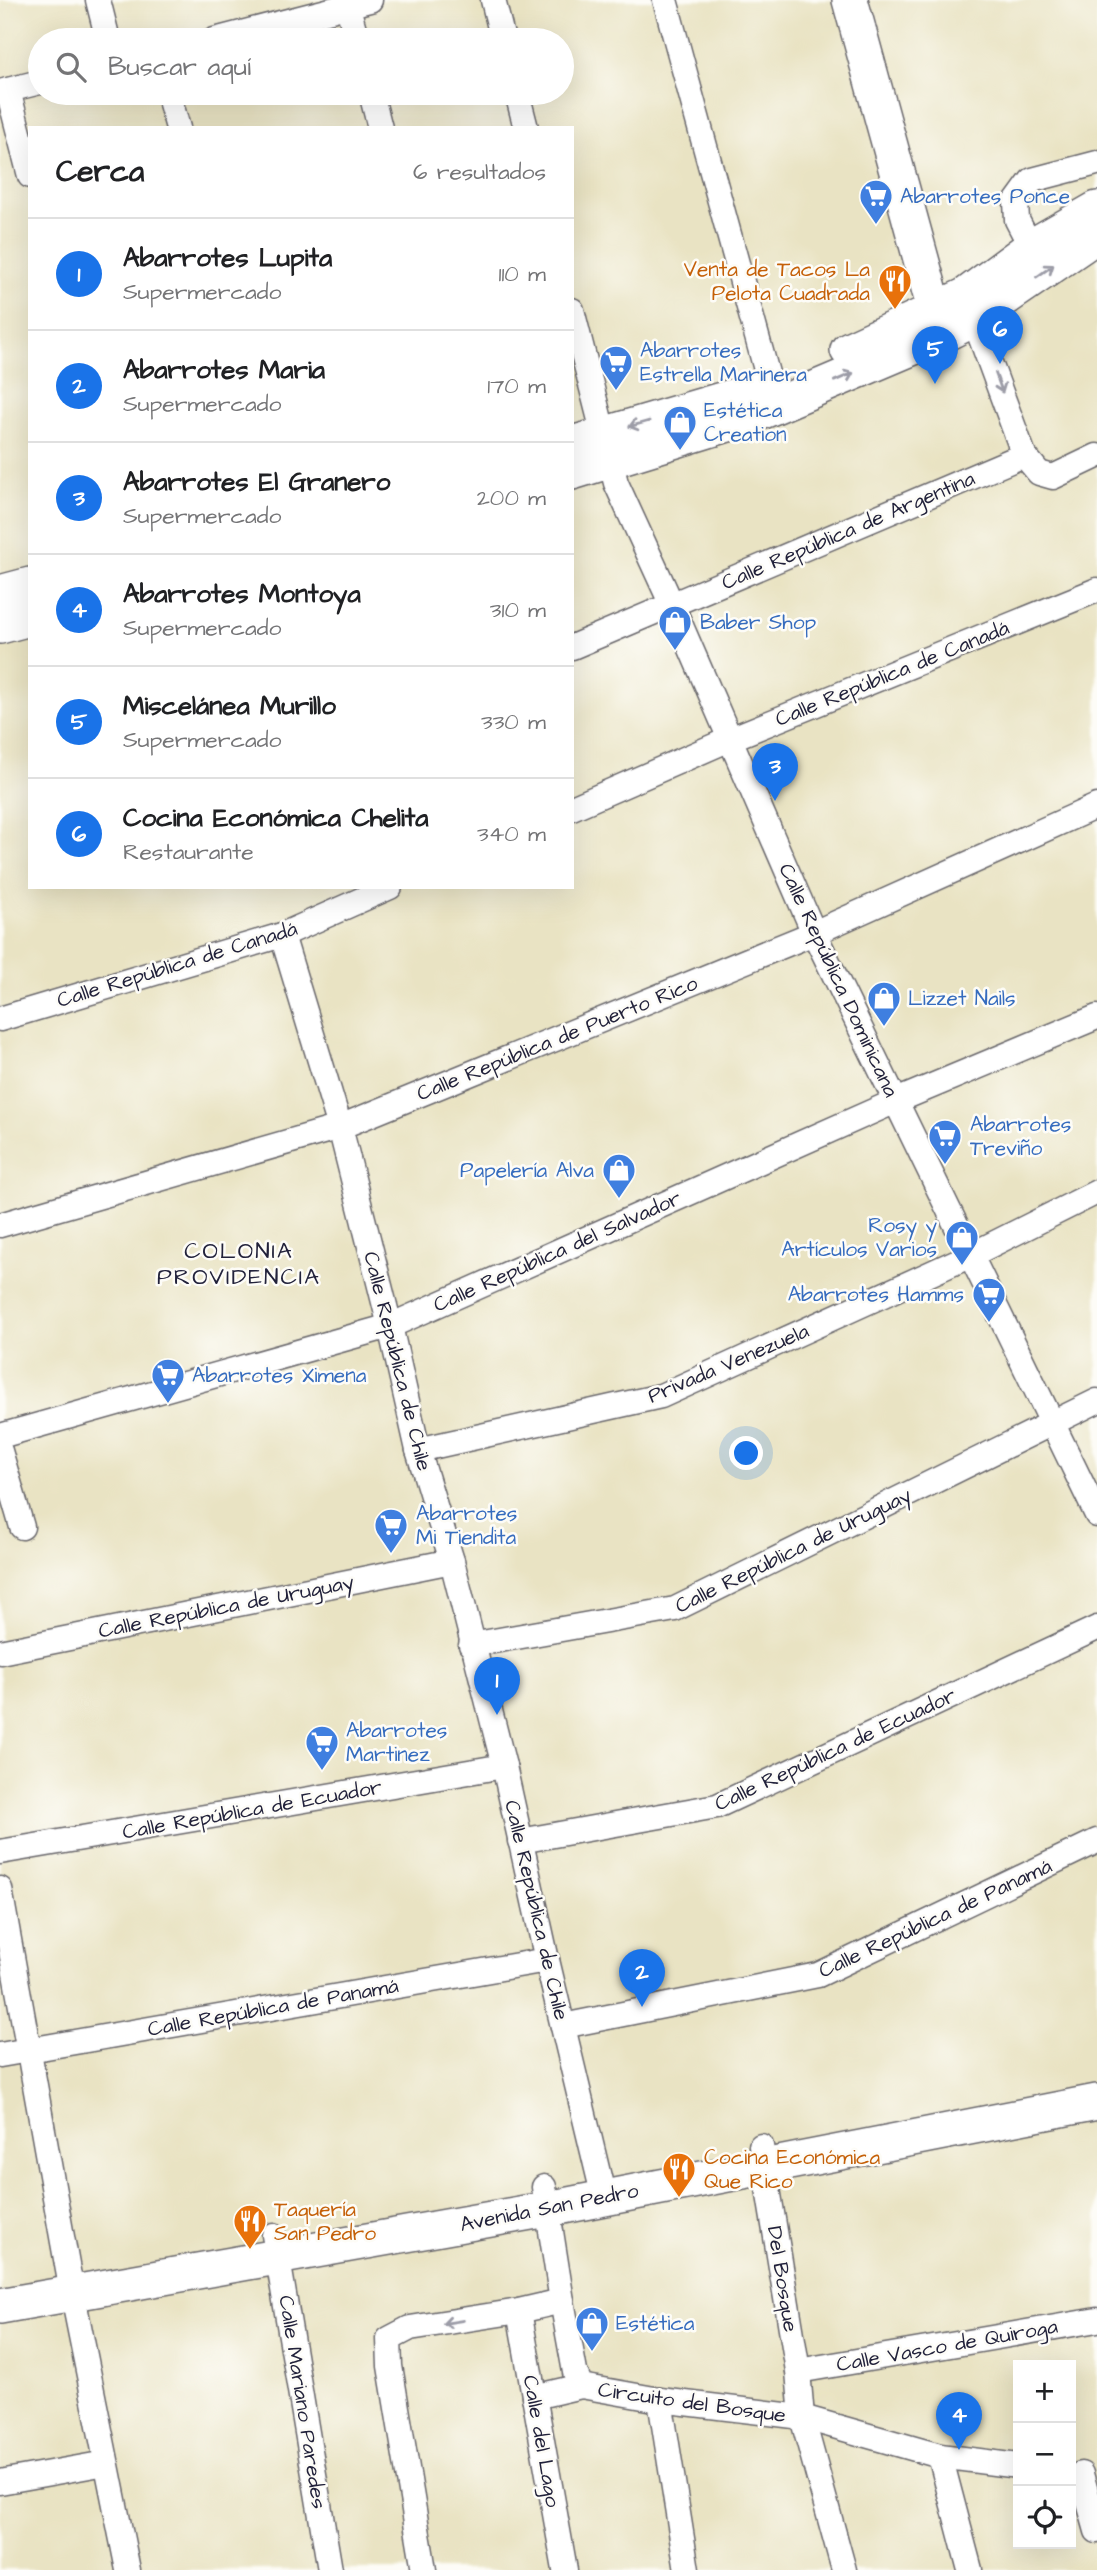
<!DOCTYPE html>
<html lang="es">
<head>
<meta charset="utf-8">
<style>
	:root { --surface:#fff; --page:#f6f6f6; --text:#202124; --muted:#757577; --line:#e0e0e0; --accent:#1a73e8 }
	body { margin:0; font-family:"Architects Daughter",sans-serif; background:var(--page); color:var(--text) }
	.controls { position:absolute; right:21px; bottom:21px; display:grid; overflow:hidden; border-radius:0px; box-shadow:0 7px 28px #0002 }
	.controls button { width:63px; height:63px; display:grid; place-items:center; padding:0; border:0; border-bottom:2px solid var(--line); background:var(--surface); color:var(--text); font:35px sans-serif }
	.you { position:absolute; left:747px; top:1454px; width:24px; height:24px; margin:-18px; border:5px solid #fff; border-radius:50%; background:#1a73e8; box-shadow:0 0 0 10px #1a73e833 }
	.badge { display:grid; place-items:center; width:46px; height:46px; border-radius:50%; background:var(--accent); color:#fff; font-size:23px; font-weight:700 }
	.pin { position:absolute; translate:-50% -58px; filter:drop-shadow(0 2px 4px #0008) }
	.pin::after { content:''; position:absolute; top:37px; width:24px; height:21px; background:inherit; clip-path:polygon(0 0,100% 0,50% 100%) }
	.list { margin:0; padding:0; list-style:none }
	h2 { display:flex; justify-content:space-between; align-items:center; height:91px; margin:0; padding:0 28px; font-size:30px }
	h2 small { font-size:23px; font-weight:400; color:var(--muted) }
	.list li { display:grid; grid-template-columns:46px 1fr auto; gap:21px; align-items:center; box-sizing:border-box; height:112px; padding:0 28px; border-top:2px solid var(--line) }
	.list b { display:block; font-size:26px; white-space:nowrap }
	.list p { margin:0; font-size:23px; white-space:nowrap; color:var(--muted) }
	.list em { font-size:23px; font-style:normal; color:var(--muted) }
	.icon { flex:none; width:38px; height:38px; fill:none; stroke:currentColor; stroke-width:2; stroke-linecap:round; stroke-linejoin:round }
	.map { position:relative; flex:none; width:1097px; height:2570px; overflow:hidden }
	.search { position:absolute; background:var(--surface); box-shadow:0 7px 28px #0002; left:28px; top:28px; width:546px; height:77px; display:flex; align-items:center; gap:18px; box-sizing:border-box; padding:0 24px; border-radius:38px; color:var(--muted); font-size:26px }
	.panel { position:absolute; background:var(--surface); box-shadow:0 7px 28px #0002; left:28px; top:126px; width:546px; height:763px; border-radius:0px }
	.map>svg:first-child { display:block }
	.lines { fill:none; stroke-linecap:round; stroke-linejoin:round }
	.street-casing { stroke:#68666b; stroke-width:27 }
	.secondary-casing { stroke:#68666b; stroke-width:38 }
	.street { stroke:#fff; stroke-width:24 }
	.secondary { stroke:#fff; stroke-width:35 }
	.oneway { stroke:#9c9ca7 }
	.labels { text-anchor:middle; stroke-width:5; stroke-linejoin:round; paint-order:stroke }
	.shop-label { font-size:21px; fill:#366cbe; stroke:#fdfcf7; text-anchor:start }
	.food-label { font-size:21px; fill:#c56008; stroke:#fdfcf7; text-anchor:start }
	.street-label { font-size:21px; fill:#22223b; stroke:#fdfcf7 }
	.neighbourhood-label { font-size:23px; letter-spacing:2px; fill:#22223b; stroke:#fdfcf7 }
</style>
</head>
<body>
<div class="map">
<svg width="1097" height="2570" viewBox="0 0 1097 2570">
	<rect width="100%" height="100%" fill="#fdfcf7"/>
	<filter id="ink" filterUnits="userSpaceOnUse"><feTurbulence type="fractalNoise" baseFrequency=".0143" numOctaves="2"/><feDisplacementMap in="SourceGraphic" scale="14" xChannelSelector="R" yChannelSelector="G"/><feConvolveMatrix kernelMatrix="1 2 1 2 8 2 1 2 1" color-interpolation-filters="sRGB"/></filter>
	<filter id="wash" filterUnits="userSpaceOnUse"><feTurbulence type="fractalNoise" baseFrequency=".00686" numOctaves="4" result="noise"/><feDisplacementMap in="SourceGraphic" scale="28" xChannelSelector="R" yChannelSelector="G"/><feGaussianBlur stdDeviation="1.57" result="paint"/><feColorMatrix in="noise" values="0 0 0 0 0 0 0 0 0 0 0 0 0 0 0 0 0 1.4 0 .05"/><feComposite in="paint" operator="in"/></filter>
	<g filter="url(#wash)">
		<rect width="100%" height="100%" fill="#e9e3c3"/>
	</g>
	<g filter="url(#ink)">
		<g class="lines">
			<defs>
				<g id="street">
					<polyline points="98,0 108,40"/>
					<polyline points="346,0 357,40"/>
					<polyline points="493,0 503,40"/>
					<polyline points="665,0 774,399"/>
					<polyline points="214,40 370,0"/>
					<polyline points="8,90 30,176"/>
					<polyline points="0,92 40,82"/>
					<polyline points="168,93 178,128"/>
					<polyline points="371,93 380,128"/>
					<polyline points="517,93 526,128"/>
					<polyline points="1031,247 1017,220 1016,202 1032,180 1097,163"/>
					<polyline points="968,303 1024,455 1039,473 1053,477 1097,456"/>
					<polyline points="572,310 616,483 672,605 814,933 1097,1515"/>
					<polyline points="572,647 1024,455"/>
					<polyline points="572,808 730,739 1097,590"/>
					<polyline points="282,935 340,1127 390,1326 418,1450 452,1561 504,1766 547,1960 604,2198"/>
					<polyline points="0,1019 282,935 390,887"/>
					<polyline points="0,1225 340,1127 814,933 1097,806"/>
					<polyline points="0,1436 390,1326 896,1101 1097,1017"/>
					<polyline points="418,1450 661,1396 971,1255 1097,1192"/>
					<polyline points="0,1451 22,1527"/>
					<polyline points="471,1645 675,1609 1097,1401"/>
					<polyline points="0,1652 452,1561"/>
					<polyline points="520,1841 717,1806 1097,1628"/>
					<polyline points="0,1852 504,1766"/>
					<polyline points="0,1889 69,2276 128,2570"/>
					<polyline points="563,2026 818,1975 1097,1841"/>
					<polyline points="0,2055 547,1960"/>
					<polyline points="761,2146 798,2371 802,2417 844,2570"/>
					<polyline points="544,2187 562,2301 575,2372 581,2386 660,2400 802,2417 940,2456 1018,2466"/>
					<polyline points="274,2235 330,2570"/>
					<polyline points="519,2311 565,2570"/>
					<polyline points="798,2371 1097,2320"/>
					<polyline points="534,2397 581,2386"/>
					<polyline points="660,2400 687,2570"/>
					<polyline points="940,2456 970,2570"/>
					<polyline points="1081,2474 1097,2531"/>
					<polyline points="0,2482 106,2463"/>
					<polyline points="424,2570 390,2366 389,2339 410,2328 519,2311 562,2301"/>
				</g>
				<g id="secondary">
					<polyline points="850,0 941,332"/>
					<polyline points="848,350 965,296 1031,247 1097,209"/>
					<polyline points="572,444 769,386"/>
					<polyline points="572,472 744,419 942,335 976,318 1097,235"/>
					<polyline points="0,593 30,585"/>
					<polyline points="0,626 30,618"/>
					<polyline points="0,2306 548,2209 1097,2102"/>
				</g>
			</defs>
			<use href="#street" class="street-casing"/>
			<use href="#secondary" class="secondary-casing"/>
			<use href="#street" class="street"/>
			<use href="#secondary" class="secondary"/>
		</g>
		<defs><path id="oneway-shaft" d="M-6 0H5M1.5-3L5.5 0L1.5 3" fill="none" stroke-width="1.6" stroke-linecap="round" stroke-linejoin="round" transform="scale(1.75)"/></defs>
		<g class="oneway">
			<use href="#oneway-shaft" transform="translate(1045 271) rotate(-35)"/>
			<use href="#oneway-shaft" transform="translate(844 377) rotate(-23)"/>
			<use href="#oneway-shaft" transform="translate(999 383) rotate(70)"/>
			<use href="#oneway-shaft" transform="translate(639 424) rotate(164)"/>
			<use href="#oneway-shaft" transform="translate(453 2322) rotate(171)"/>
		</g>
	</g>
	<defs>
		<symbol id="supermarket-pin" viewBox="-11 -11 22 30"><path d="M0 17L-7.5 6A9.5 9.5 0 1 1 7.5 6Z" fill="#3f7fe0" stroke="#fdfcf7"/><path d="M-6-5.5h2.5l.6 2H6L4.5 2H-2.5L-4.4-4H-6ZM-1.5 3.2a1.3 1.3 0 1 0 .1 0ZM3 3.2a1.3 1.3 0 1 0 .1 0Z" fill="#fff"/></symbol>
		<symbol id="restaurant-pin" viewBox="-11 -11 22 30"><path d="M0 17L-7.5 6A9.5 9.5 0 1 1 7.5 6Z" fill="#e8710a" stroke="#fdfcf7"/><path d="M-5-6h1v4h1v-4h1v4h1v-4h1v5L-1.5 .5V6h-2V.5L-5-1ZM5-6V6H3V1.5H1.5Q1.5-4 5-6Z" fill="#fff"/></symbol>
		<symbol id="shop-pin" viewBox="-11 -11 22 30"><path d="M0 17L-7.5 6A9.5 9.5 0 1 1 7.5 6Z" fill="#3f7fe0" stroke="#fdfcf7"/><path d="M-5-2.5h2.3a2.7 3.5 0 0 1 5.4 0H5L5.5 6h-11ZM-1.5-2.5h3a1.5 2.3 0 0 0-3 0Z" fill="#fff"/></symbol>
	</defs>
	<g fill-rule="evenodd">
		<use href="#supermarket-pin" x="857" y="177" width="38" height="52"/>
		<use href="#restaurant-pin" x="876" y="262" width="38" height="52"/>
		<use href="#supermarket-pin" x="597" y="343" width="38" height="52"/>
		<use href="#shop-pin" x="661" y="403" width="38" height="52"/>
		<use href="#shop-pin" x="656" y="603" width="38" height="52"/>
		<use href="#shop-pin" x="865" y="979" width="38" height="52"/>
		<use href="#supermarket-pin" x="926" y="1117" width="38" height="52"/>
		<use href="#shop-pin" x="600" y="1151" width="38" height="52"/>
		<use href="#shop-pin" x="943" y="1218" width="38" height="52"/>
		<use href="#supermarket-pin" x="970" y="1275" width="38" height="52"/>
		<use href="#supermarket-pin" x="149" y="1356" width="38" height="52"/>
		<use href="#supermarket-pin" x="372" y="1506" width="38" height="52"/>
		<use href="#supermarket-pin" x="303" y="1723" width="38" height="52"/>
		<use href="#restaurant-pin" x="660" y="2150" width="38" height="52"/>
		<use href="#restaurant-pin" x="231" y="2202" width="38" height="52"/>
		<use href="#shop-pin" x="573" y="2304" width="38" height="52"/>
	</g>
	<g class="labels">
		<g class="shop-label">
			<text x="900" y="203">Abarrotes Ponce</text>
			<text x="640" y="357">Abarrotes<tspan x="640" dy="24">Estrella Marinera</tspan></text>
			<text x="704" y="417">Estética<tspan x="704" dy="24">Creation</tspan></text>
			<text x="700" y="629">Baber Shop</text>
			<text x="908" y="1005">Lizzet Nails</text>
			<text x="970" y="1131">Abarrotes<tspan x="970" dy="24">Treviño</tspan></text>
			<text x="594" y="1177" text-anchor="end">Papelería Alva</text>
			<text x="937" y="1232" text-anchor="end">Rosy y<tspan x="937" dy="24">Artículos Varios</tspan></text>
			<text x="964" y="1301" text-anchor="end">Abarrotes Hamms</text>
			<text x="192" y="1382">Abarrotes Ximena</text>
			<text x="416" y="1520">Abarrotes<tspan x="416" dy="24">Mi Tiendita</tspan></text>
			<text x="346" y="1737">Abarrotes<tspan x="346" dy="24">Martinez</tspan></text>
			<text x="616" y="2330">Estética</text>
		</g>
		<g class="food-label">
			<text x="870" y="276" text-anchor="end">Venta de Tacos La<tspan x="870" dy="24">Pelota Cuadrada</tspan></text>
			<text x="704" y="2164">Cocina Económica<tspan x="704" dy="24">Que Rico</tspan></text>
			<text x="274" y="2216">Taquería<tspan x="274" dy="24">San Pedro</tspan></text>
		</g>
		<g class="street-label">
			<text transform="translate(848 530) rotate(-23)" y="7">Calle República de Argentina</text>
			<text transform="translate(892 673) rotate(-22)" y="7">Calle República de Canadá</text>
			<text transform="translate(177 964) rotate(-17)" y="7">Calle República de Canadá</text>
			<text transform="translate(839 980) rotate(65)" y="7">Calle República Dominicana</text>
			<text transform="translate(557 1038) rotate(-22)" y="7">Calle República de Puerto Rico</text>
			<text transform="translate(557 1251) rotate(-24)" y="7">Calle República del Salvador</text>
			<text transform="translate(398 1361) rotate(76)" y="7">Calle República de Chile</text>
			<text transform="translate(728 1363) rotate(-23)" y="7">Privada Venezuela</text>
			<text transform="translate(793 1550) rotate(-26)" y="7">Calle República de Uruguay</text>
			<text transform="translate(226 1606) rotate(-11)" y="7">Calle República de Uruguay</text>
			<text transform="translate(835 1749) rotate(-25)" y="7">Calle República de Ecuador</text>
			<text transform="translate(252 1809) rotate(-10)" y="7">Calle República de Ecuador</text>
			<text transform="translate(537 1910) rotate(77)" y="7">Calle República de Chile</text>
			<text transform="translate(935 1918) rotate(-25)" y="7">Calle República de Panamá</text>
			<text transform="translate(273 2007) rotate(-10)" y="7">Calle República de Panamá</text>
			<text transform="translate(549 2207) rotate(-11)" y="7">Avenida San Pedro</text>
			<text transform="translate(783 2279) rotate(81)" y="7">Del Bosque</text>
			<text transform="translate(947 2345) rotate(-10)" y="7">Calle Vasco de Quiroga</text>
			<text transform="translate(303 2402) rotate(81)" y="7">Calle Mariano Paredes</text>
			<text transform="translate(692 2402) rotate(8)" y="7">Circuito del Bosque</text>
			<text transform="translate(542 2441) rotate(80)" y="7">Calle del Lago</text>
		</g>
		<g class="neighbourhood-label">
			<text x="239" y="1258">COLONIA<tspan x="239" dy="26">PROVIDENCIA</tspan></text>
		</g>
	</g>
</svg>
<div class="controls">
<button>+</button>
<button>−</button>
<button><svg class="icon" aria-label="locate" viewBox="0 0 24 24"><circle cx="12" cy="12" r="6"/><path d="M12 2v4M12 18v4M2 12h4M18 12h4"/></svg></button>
</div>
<div class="you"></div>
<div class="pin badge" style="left:497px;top:1715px">1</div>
<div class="pin badge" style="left:642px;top:2007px">2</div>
<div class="pin badge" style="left:775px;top:801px">3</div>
<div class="pin badge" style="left:959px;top:2450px">4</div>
<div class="pin badge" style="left:935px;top:384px">5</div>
<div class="pin badge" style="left:1000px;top:364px">6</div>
<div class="search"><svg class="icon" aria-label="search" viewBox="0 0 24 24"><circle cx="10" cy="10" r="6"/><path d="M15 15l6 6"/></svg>Buscar aquí</div>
<section class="panel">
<h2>Cerca<small>6 resultados</small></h2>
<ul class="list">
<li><span class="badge">1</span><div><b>Abarrotes Lupita</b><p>Supermercado</p></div><em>110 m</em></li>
<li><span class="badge">2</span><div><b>Abarrotes Maria</b><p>Supermercado</p></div><em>170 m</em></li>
<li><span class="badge">3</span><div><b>Abarrotes El Granero</b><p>Supermercado</p></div><em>200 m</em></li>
<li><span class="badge">4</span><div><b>Abarrotes Montoya</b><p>Supermercado</p></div><em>310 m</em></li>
<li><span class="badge">5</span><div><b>Miscelánea Murillo</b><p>Supermercado</p></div><em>330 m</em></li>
<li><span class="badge">6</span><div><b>Cocina Económica Chelita</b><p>Restaurante</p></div><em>340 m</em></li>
</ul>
</section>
</div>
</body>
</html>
